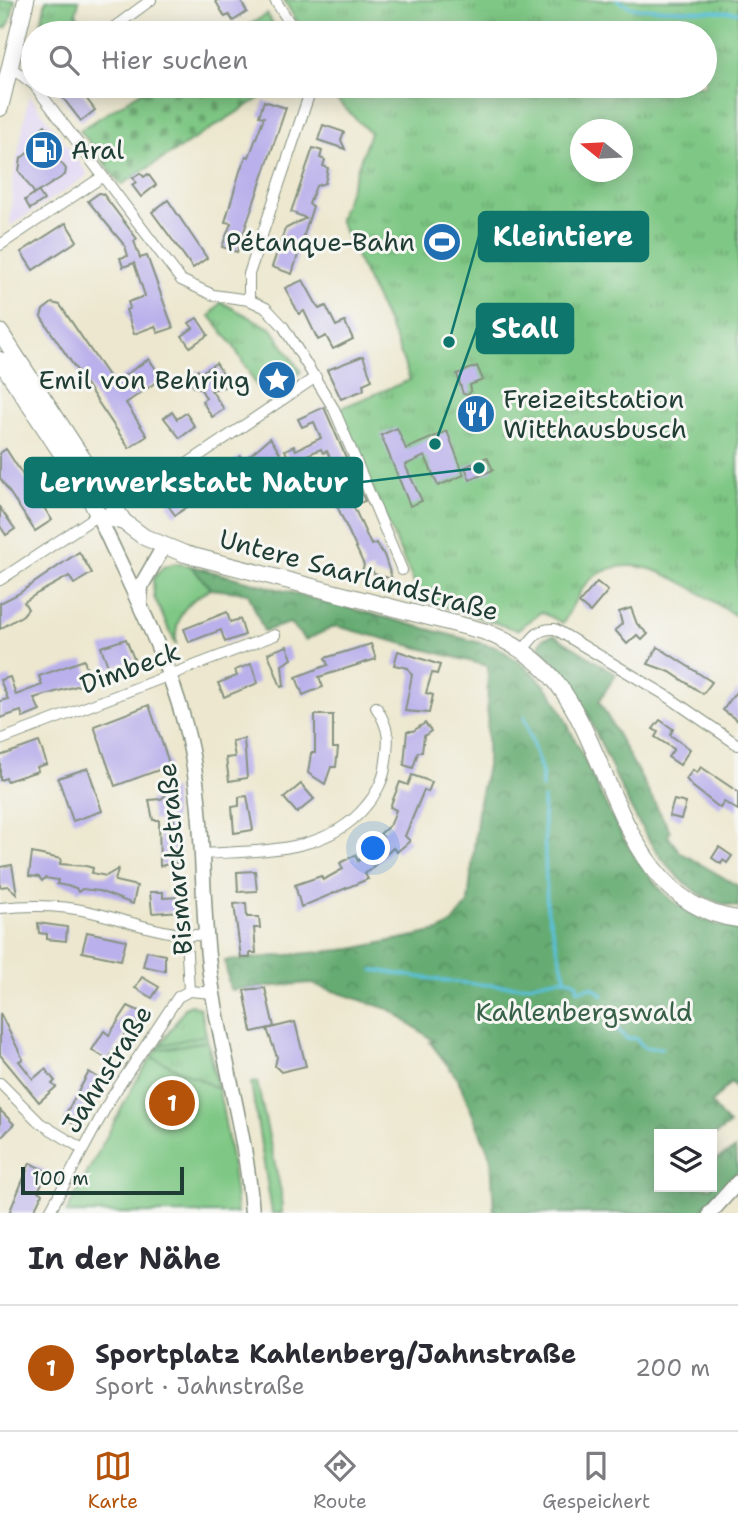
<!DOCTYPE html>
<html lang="de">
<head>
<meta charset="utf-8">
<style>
	:root { --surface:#fff; --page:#f7f7f7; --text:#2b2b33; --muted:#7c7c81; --line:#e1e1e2; --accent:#b45309 }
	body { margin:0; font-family:"Shantell Sans",sans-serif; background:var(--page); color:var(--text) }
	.controls { position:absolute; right:21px; bottom:21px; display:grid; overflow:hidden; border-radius:0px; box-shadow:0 4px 18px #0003 }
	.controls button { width:63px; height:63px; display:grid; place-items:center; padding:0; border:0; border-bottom:2px solid var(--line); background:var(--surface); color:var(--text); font:35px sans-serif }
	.compass { position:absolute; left:570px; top:119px; width:63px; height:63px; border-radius:50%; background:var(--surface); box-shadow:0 4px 18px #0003; rotate:288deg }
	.scale { position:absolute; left:21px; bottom:18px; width:163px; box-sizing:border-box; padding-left:7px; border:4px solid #1f3d34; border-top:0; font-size:19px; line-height:24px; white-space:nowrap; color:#1f3d34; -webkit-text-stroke:5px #f6f6f2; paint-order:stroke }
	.you { position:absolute; left:374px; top:849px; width:24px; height:24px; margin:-18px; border:5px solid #fff; border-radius:50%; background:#1a73e8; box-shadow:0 0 0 10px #1a73e833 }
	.badge { display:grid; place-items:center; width:46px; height:46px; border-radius:50%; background:var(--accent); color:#fff; font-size:23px; font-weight:700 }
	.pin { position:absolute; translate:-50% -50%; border:4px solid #fff; box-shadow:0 2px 7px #0006 }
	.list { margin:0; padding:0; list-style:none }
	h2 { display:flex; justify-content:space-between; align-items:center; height:91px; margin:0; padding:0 28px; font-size:30px }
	h2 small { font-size:23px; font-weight:400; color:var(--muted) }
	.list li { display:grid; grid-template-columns:46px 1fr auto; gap:21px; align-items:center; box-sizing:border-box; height:126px; padding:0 28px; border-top:2px solid var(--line) }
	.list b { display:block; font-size:26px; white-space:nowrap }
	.list p { margin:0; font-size:23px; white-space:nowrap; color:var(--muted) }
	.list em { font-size:23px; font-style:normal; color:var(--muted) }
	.icon { flex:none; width:38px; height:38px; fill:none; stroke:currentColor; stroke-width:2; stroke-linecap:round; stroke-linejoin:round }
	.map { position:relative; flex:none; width:738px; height:1213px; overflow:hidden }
	.search { position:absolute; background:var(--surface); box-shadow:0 4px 18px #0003; left:21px; right:21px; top:21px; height:77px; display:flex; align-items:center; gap:18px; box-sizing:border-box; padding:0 24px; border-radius:38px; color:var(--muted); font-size:26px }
	.sheet { height:217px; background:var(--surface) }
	nav { display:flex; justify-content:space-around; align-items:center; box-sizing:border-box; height:98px; border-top:2px solid var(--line); background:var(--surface); font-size:19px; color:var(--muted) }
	nav a { display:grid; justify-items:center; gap:4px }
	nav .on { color:var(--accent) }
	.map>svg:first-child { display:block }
	.built { fill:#e0d4f4 }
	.green { fill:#7ec784; stroke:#4e825c; stroke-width:2 }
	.forest { fill:url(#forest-crowns); stroke:#427453; stroke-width:2 }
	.cemetery { fill:url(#cemetery-stones); stroke:#4e825c; stroke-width:2 }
	.park { fill:url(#park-tufts); stroke:#4e825c; stroke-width:2; fill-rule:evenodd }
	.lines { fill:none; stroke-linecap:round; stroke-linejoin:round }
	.stream { stroke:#5ac0d7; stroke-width:3.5 }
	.building { fill:#bab0eb }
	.street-casing { stroke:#869281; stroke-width:12 }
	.secondary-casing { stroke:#869281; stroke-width:17 }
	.primary-casing { stroke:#869281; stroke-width:18 }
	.street { stroke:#fff; stroke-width:10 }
	.secondary { stroke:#fff; stroke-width:14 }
	.primary { stroke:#fff; stroke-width:16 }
	.labels { text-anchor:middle; stroke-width:6; stroke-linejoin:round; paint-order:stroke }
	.poi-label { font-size:26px; fill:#1f3d34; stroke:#f6f6f2; text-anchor:start }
	.street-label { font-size:26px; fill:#1f3d34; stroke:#f6f6f2 }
	.park-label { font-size:26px; fill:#376048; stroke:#f6f6f2 }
	.leader { fill:none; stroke:#0f766e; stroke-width:2.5 }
	.callout-dot { fill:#0f766e; stroke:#f6f6f2; stroke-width:2.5 }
	.callout { fill:#0f766e; stroke:#0f766e; stroke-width:2.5 }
	.callout-label { font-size:28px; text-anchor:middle; font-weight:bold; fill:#fff }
</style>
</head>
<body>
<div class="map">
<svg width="738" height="1213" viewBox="0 0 738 1213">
	<defs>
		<pattern id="forest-crowns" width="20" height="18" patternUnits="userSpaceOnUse" patternTransform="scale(1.75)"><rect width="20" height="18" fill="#66ac72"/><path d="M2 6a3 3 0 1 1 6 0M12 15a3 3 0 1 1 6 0" fill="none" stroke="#538d5e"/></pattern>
		<pattern id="cemetery-stones" width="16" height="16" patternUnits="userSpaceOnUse" patternTransform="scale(1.75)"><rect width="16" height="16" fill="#7ec784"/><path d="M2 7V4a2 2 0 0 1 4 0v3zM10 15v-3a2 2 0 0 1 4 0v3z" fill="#67a36d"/></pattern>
		<pattern id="park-tufts" width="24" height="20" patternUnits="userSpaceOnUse" patternTransform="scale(1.75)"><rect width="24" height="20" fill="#7ec784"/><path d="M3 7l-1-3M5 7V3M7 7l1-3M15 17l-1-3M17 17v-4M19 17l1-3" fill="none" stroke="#67a36d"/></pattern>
	</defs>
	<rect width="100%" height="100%" fill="#f6f6f2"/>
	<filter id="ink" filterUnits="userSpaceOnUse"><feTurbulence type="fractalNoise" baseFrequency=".0143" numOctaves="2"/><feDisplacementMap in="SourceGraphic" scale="14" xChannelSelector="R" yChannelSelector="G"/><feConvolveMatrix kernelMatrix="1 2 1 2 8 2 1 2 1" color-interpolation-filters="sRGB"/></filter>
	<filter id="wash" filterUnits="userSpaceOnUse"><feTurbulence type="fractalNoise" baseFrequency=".00686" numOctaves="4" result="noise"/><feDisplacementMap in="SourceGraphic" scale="28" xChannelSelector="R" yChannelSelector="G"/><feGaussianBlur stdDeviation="1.57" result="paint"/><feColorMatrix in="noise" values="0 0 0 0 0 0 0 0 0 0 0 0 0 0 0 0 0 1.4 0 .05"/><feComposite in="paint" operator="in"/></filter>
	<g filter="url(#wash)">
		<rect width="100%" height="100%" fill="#ece7ce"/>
		<polygon class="built" points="29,95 87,172 87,176 10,226 13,181"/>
		<g class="green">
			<path d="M175,563L191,566L211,589C186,601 174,616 176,645L154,597L153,579L163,567Z"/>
			<path d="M191,1005L200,1008C216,1075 232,1144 237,1213H66L136,1081L185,1008Z"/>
			<polygon points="257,1082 281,1192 282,1213 272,1213 251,1083"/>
		</g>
		<g class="forest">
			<path d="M191,566L499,648C518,661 537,674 551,693C560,705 566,722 573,736C608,805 647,923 738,928V1090L731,1082L711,1103L729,1125L712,1137L659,1134V1187H712V1156L715,1160L735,1149L738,1171L702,1213H494L491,1158L458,1079L430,1042L434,1041L391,1010L309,983L230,990L225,961L352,949L439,931L453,923L468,903L479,802L487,766L488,666L336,626L305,640L290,623L264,631L248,593L211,589Z"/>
			<path d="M554,635L616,674L599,701L670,831L668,836L680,852L738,886V907C640,895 613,742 564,674C557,664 547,655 539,646L543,638Z"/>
		</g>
		<g class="cemetery">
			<polygon points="267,14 279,33 236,33"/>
			<polygon points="151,86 279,86 121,185 80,130"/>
		</g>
		<g class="park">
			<polygon points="0,0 15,0 10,22 6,28 0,27"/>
			<polygon points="46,0 79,0 76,14 90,33 39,33"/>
			<path d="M284,0H738V617C697,593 636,540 589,581C578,591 571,610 563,623L541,612L517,630L421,599L338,409L410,380L396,341L339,220L370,133L336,99L320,94V86H705V33H304ZM580,130H622V172H580Z"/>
			<polygon points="221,302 272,329 301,372 263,397 233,345 210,316"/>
			<polygon points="191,1005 200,1008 206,1035 161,1045 185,1008"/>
			<polygon points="207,1041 217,1088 152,1057 157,1050"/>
		</g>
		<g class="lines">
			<g class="stream">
				<polyline points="617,0 633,8 738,12"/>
				<polyline points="524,717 542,773 542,788"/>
				<polyline points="543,799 547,909 565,977"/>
				<path d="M373,970C421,977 469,986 518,986C538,986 556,973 576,982L578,990L592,987L603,995"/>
				<polyline points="612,1024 627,1039 635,1038 645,1048 662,1048"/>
			</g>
		</g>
		<g id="blocks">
			<g class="building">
				<polygon points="215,0 240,0 247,12 233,21 229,15 225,17"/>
				<polygon points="61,86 77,86 95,110 81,121 56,89"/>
				<polygon points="264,101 286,108 237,252 222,247 231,223 225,222 240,171 246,156 249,157 264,117 259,116"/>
				<polygon points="45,125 55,138 47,145 66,169 65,175 35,194 19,171 21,158 44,141 37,132"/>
				<polygon points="323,125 344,132 341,140 345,149 318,140"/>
				<polygon points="313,148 322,151 320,158 325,160 323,166 328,168 325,183 316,186 309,204 313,206 292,274 272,267 285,229 306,218 291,212"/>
				<polygon points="140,173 144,177 148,174 156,185 141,197 132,185 136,182 133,178"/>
				<polygon points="38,191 44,200 30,209 25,200"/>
				<polygon points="99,193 103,194 137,239 134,241 140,258 147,256 173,328 158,333 155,326 134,334 126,310 130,308 128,302 145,296 134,263 123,267 120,258 128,256 125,246 88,201"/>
				<polygon points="168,200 207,258 193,268 152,212"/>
				<polygon points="66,223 77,241 33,270 21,252"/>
				<polygon points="303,280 319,309 326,306 336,326 345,322 353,339 333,349 326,336 318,340 304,311 299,314 285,288"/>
				<polygon points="52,303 60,305 113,383 149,359 162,378 126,403 147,436 129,448 41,317 43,310"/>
				<polygon points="197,318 208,335 190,347 182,336 193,328 189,323"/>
				<polygon points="363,356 372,380 363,384 364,390 341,399 327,370"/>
				<polygon points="216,363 225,377 222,379 224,387 211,390 224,409 212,417 202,401 206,398 200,388 194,387 189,379 198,370 200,373"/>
				<polygon points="477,366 483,380 470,385 471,391 468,395 463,394 457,374"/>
				<polygon points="324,407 365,501 353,505 371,545 376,543 384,555 392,579 374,574 372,569 361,574 364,565 332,495 338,492 329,470 334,467 327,451 323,453 321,449 299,458 301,465 292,468 285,450 294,446 296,450 321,438 314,422 302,427 298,419"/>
				<polygon points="172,412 177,419 186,413 195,427 180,438 164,418"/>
				<polygon points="397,428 406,449 447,431 464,475 438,486 425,456 405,465 422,501 410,506 381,435"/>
				<polygon points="270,438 280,453 217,489 222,497 209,504 197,485 209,477 212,481 228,471 225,467 241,456 243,461"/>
				<polygon points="6,449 52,520 35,531 0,478 0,453"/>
				<polygon points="487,457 493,470 470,480 465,467"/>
				<polygon points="181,495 189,506 175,515 167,504"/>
				<polygon points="0,508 15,529 6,535 0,526"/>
				<polygon points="79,552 92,573 74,584 69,576 38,593 24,602 28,609 23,615 0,629 0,603 18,594"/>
				<polygon points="597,582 608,591 590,612 579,603"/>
				<polygon points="631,608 637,624 648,634 642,640 637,635 627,644 615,630 622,624 619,612"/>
				<polygon points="227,612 230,622 240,619 245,635 225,642 221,630 189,642 184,629"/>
				<polygon points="126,639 134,659 109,669 101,647"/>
				<polygon points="371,644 376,659 319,677 323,687 303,695 296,677 328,665 325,658"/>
				<polygon points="287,646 292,659 282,665 284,686 281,687 268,653"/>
				<polygon points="658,647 712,682 703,694 670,672 648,664"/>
				<polygon points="398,651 440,665 437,674 432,673 426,693 433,695 429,713 405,711 412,675 408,668 394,665"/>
				<polygon points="84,660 91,682 34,698 40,711 23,718 21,711 0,718 0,701 8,699 0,680 10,677 16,695 42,685 39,676"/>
				<polygon points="251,664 258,683 224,697 218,683 237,676 235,670"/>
				<polygon points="738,689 738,721 723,710"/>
				<polygon points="149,705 170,766 115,786 94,726"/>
				<polygon points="315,715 333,715 333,748 338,748 336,767 331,767 325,784 308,773 311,753 315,753"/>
				<polygon points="660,720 673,729 670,735 690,749 680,765 668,757 674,749 655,737 658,732 653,729"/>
				<polygon points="425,723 431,731 424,736 422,752 418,752 413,768 404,765 407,731 413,731"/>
				<polygon points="244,739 247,778 229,781 226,758 235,757 232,741"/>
				<polygon points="39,742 47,764 37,767 38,771 7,781 6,778 0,780 0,756"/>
				<polygon points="701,767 738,792 738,810 724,802 720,808 692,786 686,779 693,770 697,773"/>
				<polygon points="88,768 102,811 73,821 58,778"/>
				<polygon points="412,775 432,782 428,792 424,790 405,836 410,841 397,852 393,848 365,874 368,879 301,907 295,885 321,876 323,880 343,869 340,863 355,855 358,861 383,837 380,834 391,824 396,810 390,807 400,782 408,785"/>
				<polygon points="301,784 314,799 297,813 284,798"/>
				<polygon points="174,788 174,838 178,840 179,862 160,866 159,820 153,820 149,800 161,799"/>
				<polygon points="247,796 253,830 234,833 232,807 239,806 239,797"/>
				<polygon points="674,800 686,803 681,819 669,816"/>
				<polygon points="719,847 732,856 727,863 723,860 721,864 712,858"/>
				<polygon points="32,853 61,859 60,864 86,866 93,868 92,873 106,876 118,869 115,881 137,886 133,904 99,891 82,889 78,892 76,888 57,884 58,880 45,878 42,881 39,877 29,876"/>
				<polygon points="12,865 17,894 8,886 0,887 0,867"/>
				<polygon points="255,871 257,891 238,892 237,872"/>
				<polygon points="150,892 163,892 163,898 181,897 182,911 152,913"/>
				<polygon points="246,903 247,917 259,917 260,928 254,928 256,953 250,953 250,958 241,958 234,904"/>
				<polygon points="38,923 67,927 66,941 47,939 47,934 39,933"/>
				<polygon points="87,932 126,940 121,960 82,952"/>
				<polygon points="147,951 165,955 165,971 143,966"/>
				<polygon points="142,977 159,987 152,998 135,988"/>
				<polygon points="265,988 274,1027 252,1032 244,990"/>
				<polygon points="128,1006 143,1013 132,1031 127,1031 108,1060 92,1050 104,1031 109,1035"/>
				<polygon points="0,1013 23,1059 19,1061 33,1079 45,1069 55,1081 52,1084 56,1087 39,1102 0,1055"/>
				<polygon points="295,1022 306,1066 281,1072 275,1066 277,1057 267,1029"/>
				<polygon points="89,1072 102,1080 76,1126 64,1117"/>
				<polygon points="0,1110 14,1124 0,1139"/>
				<polygon points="30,1163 48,1172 38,1191 42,1194 33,1213 9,1213"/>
			</g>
		</g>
	</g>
	<g filter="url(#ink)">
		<use href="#blocks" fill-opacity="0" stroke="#869281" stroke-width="2"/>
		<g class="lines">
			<defs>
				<g id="street">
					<polyline points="275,0 296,33"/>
					<polyline points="106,33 151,0"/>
					<polyline points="10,67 33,84"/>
					<polyline points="35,86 181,280 213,295 249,300 266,308 283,326 334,409 402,570"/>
					<polyline points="0,245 102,177"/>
					<polyline points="249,300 249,274 312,86"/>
					<polyline points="139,496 316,377"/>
					<polyline points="0,580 98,515"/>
					<path d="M523,650C533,638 537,628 555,629L667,696L738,745"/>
					<polyline points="0,740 275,635"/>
					<path d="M201,854C259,850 326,855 366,806C375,796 383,781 385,768C389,741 391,731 376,707"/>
					<path d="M0,908C30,905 62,905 91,912C130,921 168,937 208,935"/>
					<polyline points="186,936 189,991"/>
					<polyline points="0,1083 40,1123 81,1148"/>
					<polyline points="49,1213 111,1098 178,997 189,991 213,993"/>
				</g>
				<g id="secondary">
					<path d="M98,515C134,595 178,674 193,761C206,838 200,917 213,994C225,1067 247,1139 252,1213"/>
					<polyline points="140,601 141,586 164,546"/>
					<polyline points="710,1213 738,1182"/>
				</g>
				<g id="primary">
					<polyline points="0,108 26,0"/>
					<polyline points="0,332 124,522"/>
					<path d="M0,360L87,492L98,515L124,522L144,537L185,554L483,631C512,642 538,658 557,683C614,757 624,905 738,919"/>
				</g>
			</defs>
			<use href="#street" class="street-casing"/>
			<use href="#secondary" class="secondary-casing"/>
			<use href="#primary" class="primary-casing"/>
			<use href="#street" class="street"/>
			<use href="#secondary" class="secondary"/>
			<use href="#primary" class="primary"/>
		</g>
	</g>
	<defs>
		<symbol id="fuel-disc" viewBox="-11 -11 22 22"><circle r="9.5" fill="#1f6fb2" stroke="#f6f6f2"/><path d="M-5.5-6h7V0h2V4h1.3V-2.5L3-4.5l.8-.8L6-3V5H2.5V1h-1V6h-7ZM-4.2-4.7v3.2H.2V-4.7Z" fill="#fff"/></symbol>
		<symbol id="stadium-disc" viewBox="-11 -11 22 22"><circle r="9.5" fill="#1f6fb2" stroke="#f6f6f2"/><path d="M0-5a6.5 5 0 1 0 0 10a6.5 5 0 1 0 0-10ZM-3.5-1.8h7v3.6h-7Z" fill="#fff"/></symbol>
		<symbol id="sight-disc" viewBox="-11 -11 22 22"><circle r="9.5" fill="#1f6fb2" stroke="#f6f6f2"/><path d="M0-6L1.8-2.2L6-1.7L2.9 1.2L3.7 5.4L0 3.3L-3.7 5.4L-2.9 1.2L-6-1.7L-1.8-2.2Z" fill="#fff"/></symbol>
		<symbol id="restaurant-disc" viewBox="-11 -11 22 22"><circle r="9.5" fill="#1f6fb2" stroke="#f6f6f2"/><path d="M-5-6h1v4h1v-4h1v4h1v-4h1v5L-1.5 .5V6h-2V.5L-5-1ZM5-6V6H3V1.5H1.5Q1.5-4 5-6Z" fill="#fff"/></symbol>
	</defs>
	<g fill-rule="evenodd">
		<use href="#fuel-disc" x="22" y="128" width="44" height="44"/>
		<use href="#stadium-disc" x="420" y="220" width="44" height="44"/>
		<use href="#sight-disc" x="255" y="358" width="44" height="44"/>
		<use href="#restaurant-disc" x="454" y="392" width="44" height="44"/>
	</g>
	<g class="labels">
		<g class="poi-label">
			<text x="71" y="159">Aral</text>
			<text x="415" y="251" text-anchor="end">Pétanque-Bahn</text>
			<text x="250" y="389" text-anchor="end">Emil von Behring</text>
			<text x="503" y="408">Freizeitstation<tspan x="503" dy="30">Witthausbusch</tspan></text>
		</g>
		<g class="street-label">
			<text transform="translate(359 575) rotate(15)" y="9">Untere Saarlandstraße</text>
			<text transform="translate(130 668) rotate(-20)" y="9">Dimbeck</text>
			<text transform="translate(175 859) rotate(-95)" y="9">Bismarckstraße</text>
			<text transform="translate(107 1069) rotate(-58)" y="9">Jahnstraße</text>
		</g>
		<g class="park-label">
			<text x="584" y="1021">Kahlenbergswald</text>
		</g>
	</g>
	<path class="leader" d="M449 342L479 236M435 444L477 328M479 468L362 482"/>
	<g class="callout-dot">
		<circle cx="449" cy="342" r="7"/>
		<circle cx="435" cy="444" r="7"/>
		<circle cx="479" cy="468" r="7"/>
	</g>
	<g class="callout">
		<rect x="479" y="212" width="169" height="49" rx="7"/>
		<rect x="477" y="304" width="96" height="49" rx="7"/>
		<rect x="25" y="458" width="337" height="49" rx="7"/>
	</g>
	<g class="callout-label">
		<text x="563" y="246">Kleintiere</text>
		<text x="525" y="338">Stall</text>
		<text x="194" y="492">Lernwerkstatt Natur</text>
	</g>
</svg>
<div class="controls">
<button><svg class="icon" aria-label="layers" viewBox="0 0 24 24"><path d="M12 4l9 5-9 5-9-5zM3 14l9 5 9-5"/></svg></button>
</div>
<svg class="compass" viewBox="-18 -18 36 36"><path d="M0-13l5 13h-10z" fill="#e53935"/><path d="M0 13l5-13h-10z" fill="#7c7c81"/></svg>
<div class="scale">100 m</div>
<div class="you"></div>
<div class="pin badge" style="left:172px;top:1103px">1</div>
<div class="search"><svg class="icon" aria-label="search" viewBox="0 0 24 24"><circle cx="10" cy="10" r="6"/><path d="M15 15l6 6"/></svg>Hier suchen</div>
</div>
<section class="sheet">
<h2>In der Nähe<small></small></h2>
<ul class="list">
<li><span class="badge">1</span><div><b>Sportplatz Kahlenberg/Jahnstraße</b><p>Sport · Jahnstraße</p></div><em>200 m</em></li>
</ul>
</section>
<nav>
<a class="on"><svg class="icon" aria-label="map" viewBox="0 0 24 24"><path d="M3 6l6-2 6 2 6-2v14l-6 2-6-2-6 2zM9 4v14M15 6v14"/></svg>Karte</a>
<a><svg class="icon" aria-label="directions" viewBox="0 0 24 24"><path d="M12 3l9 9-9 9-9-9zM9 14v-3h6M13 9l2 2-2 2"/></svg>Route</a>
<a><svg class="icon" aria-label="saved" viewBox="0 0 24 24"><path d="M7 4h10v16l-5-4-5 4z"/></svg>Gespeichert</a>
</nav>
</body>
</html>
